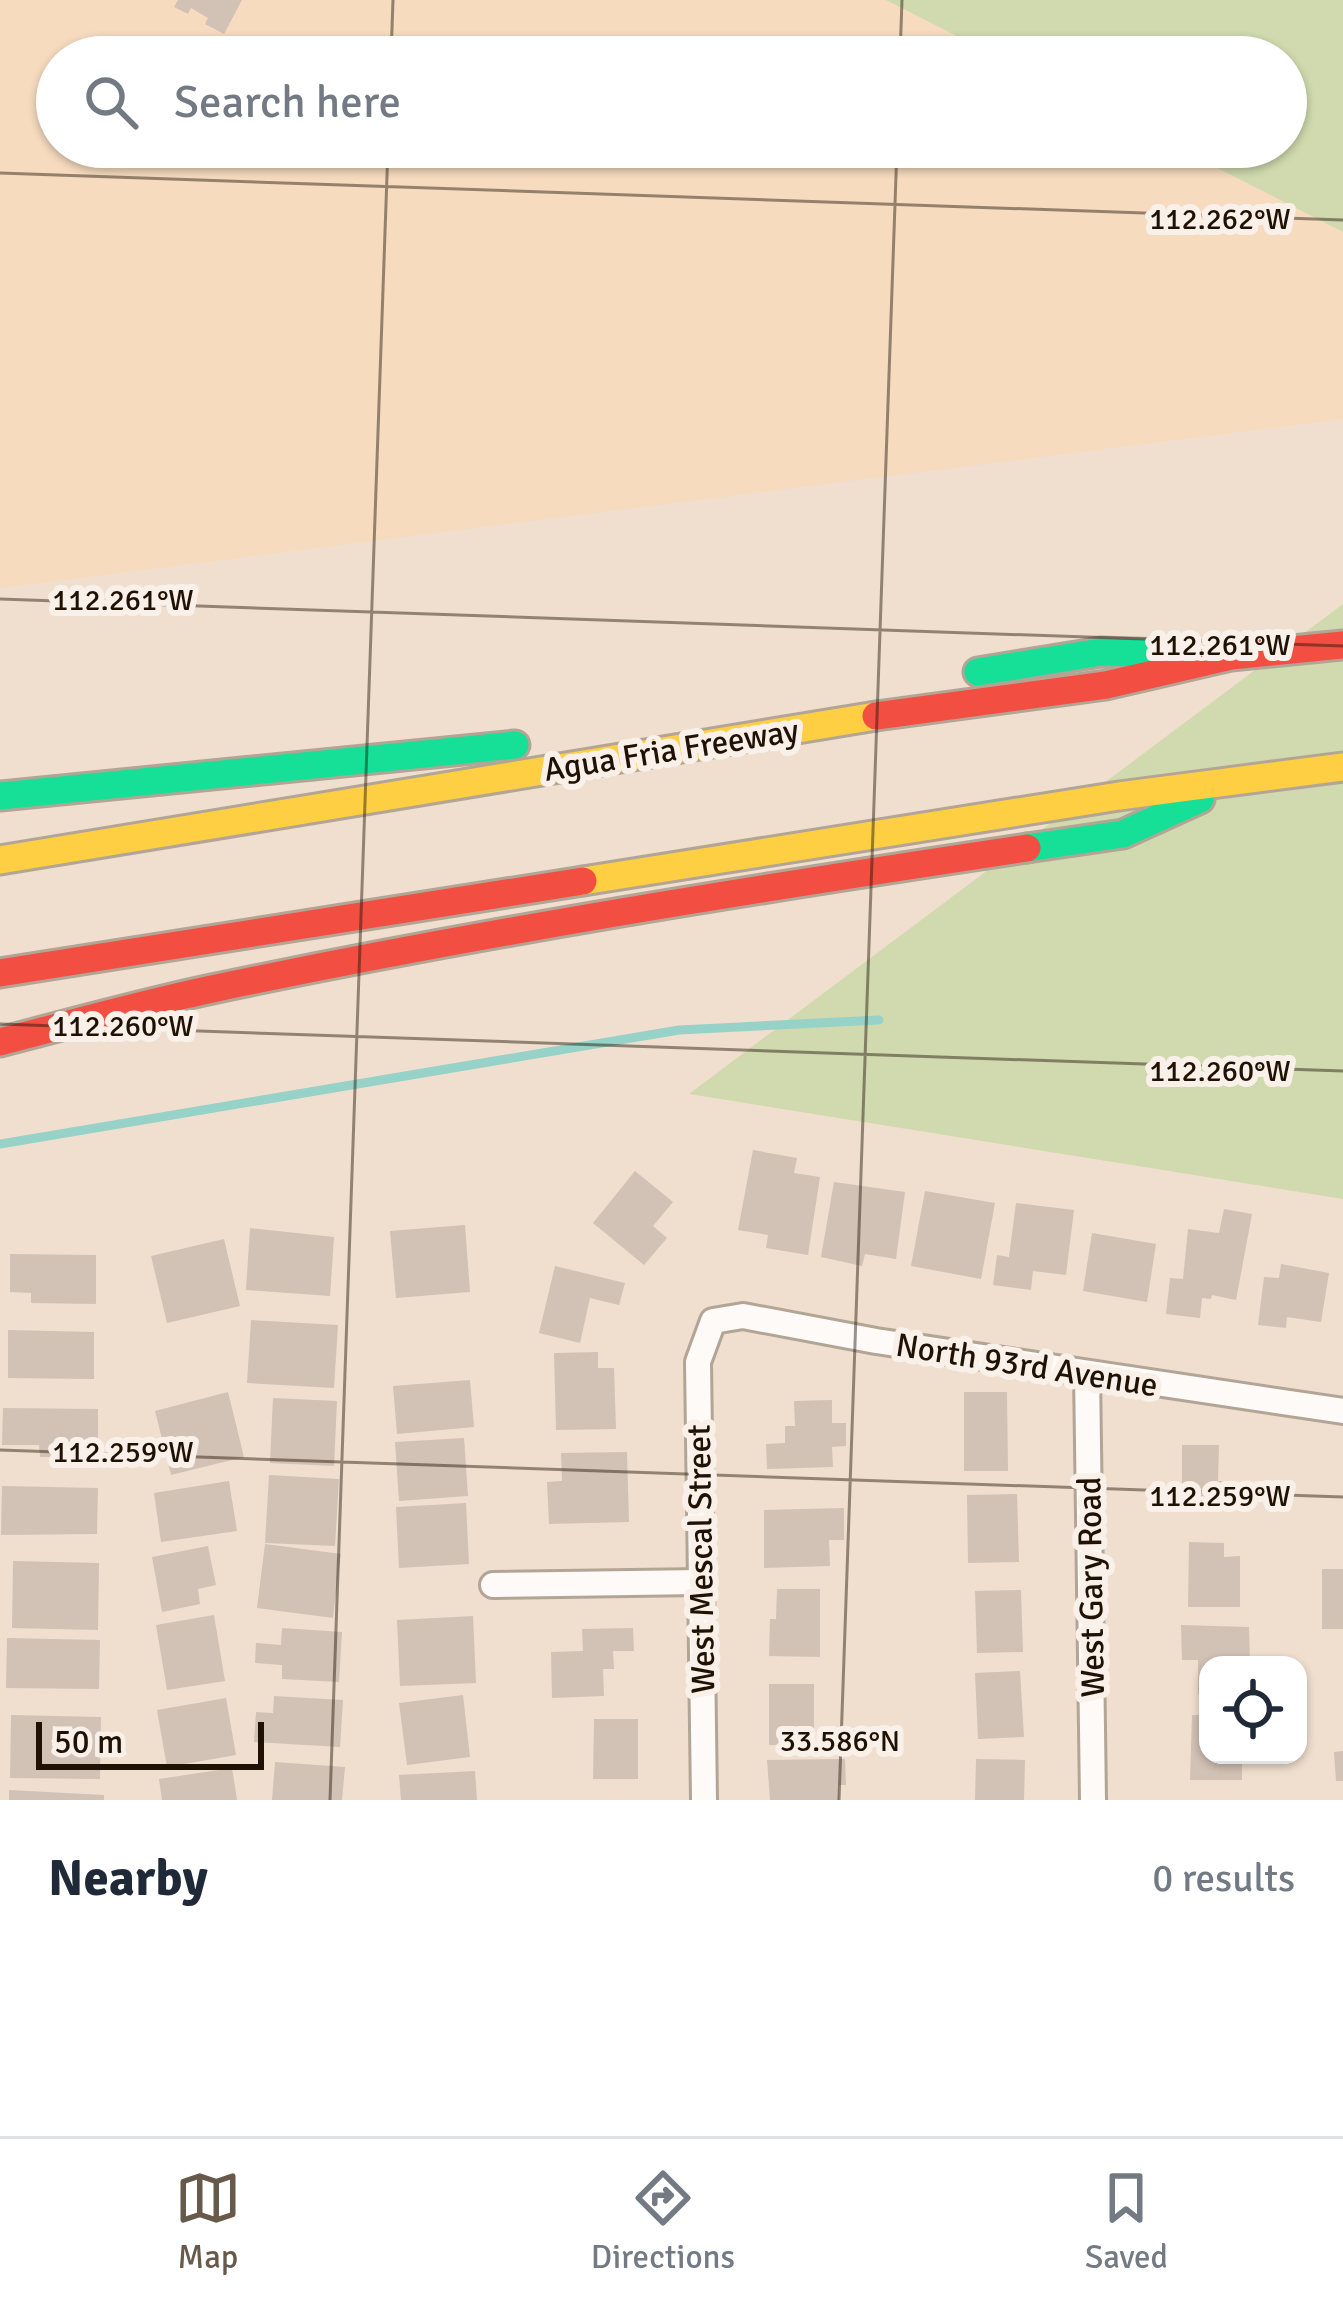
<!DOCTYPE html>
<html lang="en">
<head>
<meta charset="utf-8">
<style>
	:root { --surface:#fff; --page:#f6f6f7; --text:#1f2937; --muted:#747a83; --line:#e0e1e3; --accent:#685a4b }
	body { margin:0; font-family:Signika,sans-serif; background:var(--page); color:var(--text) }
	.controls { position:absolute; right:36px; bottom:36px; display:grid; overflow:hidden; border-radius:24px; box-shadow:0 3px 9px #0004 }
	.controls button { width:108px; height:108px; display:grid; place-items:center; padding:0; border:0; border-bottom:3px solid var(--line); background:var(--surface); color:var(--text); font:60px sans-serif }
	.scale { position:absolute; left:36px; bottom:30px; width:228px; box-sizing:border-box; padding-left:12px; border:6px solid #1f1204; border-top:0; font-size:33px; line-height:42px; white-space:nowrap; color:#1f1204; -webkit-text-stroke:9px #f9f1e9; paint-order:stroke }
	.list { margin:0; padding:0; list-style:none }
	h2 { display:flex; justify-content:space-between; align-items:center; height:156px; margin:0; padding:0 48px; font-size:51px }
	h2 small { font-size:39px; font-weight:400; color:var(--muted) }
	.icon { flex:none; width:66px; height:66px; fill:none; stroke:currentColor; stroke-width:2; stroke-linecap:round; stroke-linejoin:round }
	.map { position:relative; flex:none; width:1343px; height:1800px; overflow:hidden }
	.search { position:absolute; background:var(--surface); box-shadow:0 3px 9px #0004; left:36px; right:36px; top:36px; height:132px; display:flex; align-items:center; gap:30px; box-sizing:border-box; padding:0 42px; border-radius:66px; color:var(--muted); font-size:45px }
	.sheet { height:336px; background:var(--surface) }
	nav { display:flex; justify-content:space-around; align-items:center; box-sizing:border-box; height:168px; border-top:3px solid var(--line); background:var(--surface); font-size:33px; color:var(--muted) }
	nav a { display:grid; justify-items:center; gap:6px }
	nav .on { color:var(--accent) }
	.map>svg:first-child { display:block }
	.built { fill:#f6dbbf }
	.green { fill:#d1d9ae }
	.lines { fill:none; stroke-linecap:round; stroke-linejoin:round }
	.stream { stroke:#96d2c8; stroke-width:9 }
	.building { fill:#d2c1b5 }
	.street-casing { stroke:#b3a596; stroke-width:30 }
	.fast-casing { stroke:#b3a596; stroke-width:33 }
	.slow-casing { stroke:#b3a596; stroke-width:33 }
	.jam-casing { stroke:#b3a596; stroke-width:33 }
	.street { stroke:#fdfaf8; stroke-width:24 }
	.fast { stroke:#16e098; stroke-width:27 }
	.slow { stroke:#ffcf43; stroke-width:27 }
	.jam { stroke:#f24e42; stroke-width:27 }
	.ticks { fill:none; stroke:#1f1204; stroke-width:3; stroke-opacity:0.45 }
	.labels { text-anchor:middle; stroke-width:12; stroke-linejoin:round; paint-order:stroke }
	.street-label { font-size:33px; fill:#1f1204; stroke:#f9f1e9 }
	.ticks-label { font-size:30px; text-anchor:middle; fill:#1f1204; stroke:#f9f1e9; stroke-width:12; stroke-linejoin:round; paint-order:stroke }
</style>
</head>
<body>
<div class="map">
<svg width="1343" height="1800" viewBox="0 0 1343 1800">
	<rect width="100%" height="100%" fill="#f0dfce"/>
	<polygon class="built" points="0,0 886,0 998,57 57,57 57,147 1176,147 1343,232 1343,419 0,588"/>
	<g class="green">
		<polygon points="886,0 1343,0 1343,232 1176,147 1286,147 1286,57 998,57"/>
		<polygon points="1343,604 1343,1199 689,1094"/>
	</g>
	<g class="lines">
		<polyline class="stream" points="0,1144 679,1030 879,1020"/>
	</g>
	<g class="building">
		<polygon points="178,0 242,0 224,34 205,24 208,18 191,8 188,14 174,7"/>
		<polygon points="753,1150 797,1158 794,1173 820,1177 808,1255 766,1248 768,1235 738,1230"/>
		<polygon points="635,1171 673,1202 653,1226 667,1238 644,1265 593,1223"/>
		<polygon points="834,1182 905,1192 896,1259 865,1254 862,1266 821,1257"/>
		<polygon points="925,1191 995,1203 981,1279 911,1266"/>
		<polygon points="1016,1203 1074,1210 1066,1275 1033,1271 1031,1290 993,1285 997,1255 1009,1257"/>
		<polygon points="1224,1209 1252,1214 1236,1300 1212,1295 1211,1299 1202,1298 1200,1318 1166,1314 1170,1278 1183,1279 1188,1229 1219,1233"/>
		<polygon points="465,1225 470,1292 396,1298 390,1231"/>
		<polygon points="250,1228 334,1237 330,1296 246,1290"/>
		<polygon points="1092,1233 1156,1244 1147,1302 1083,1291"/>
		<polygon points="224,1239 240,1306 167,1323 151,1256"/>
		<polygon points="10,1254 96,1255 96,1304 31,1303 31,1293 10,1292"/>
		<polygon points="1281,1264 1329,1273 1321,1322 1287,1317 1286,1328 1258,1325 1264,1277 1279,1278"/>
		<polygon points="555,1266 625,1283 619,1305 590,1298 580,1343 539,1333"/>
		<polygon points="251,1320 338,1325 334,1388 247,1383"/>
		<polygon points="8,1330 94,1332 94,1379 8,1378"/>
		<polygon points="598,1352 598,1368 614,1368 616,1429 556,1430 554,1353"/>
		<polygon points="470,1380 474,1427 397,1434 393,1386"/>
		<polygon points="228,1392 244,1457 171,1475 155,1411"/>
		<polygon points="964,1392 1007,1392 1008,1471 964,1471"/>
		<polygon points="273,1398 337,1401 334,1466 270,1463"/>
		<polygon points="832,1400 832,1423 846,1423 846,1446 832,1447 833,1467 767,1469 766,1444 785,1443 785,1426 795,1426 794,1401"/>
		<polygon points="3,1408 98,1409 98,1457 40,1457 39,1445 2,1445"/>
		<polygon points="464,1438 468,1496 399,1501 395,1442"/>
		<polygon points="1182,1445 1219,1445 1218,1481 1238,1481 1237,1504 1182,1505"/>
		<polygon points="627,1452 629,1522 549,1524 547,1482 562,1481 561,1453"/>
		<polygon points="269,1475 339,1479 335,1546 265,1543"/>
		<polygon points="229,1481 237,1531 161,1542 154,1493"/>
		<polygon points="2,1486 98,1488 97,1534 1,1535"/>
		<polygon points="1017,1494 1019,1562 968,1563 967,1495"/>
		<polygon points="466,1503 469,1564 399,1568 396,1507"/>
		<polygon points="844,1508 844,1540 829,1540 830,1566 764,1568 764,1510"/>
		<polygon points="1189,1542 1224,1543 1224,1557 1240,1556 1240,1607 1188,1607"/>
		<polygon points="265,1544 341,1554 333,1618 257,1608"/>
		<polygon points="208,1546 216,1585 198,1589 200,1604 162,1612 152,1557"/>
		<polygon points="13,1561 99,1563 98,1630 12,1628"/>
		<rect x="1322" y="1569" width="21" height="60"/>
		<polygon points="777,1589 820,1589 820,1657 769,1656 770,1619 776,1619"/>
		<polygon points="1021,1590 1023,1652 977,1653 975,1591"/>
		<polygon points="214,1615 225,1681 167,1690 156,1625"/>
		<polygon points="473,1616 476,1683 400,1686 397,1620"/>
		<polygon points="1181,1625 1249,1627 1250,1665 1208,1665 1208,1693 1198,1694 1198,1660 1182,1660"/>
		<polygon points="282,1628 342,1632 339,1682 282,1679 282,1665 255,1663 256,1643 281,1645"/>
		<polygon points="633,1628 634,1651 613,1651 614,1669 603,1669 604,1696 552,1698 551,1652 583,1651 582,1629"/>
		<polygon points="7,1638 100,1640 99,1689 6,1688"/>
		<polygon points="1020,1671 1024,1737 978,1739 975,1673"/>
		<rect x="769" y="1684" width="45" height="61"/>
		<polygon points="463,1695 470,1757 407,1765 399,1703"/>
		<polygon points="274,1696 343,1700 340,1747 254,1742 256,1712 273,1713"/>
		<polygon points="226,1698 236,1755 167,1767 157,1710"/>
		<polygon points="11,1715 101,1717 100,1779 10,1778"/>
		<polygon points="1192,1715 1208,1715 1208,1755 1242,1755 1242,1780 1190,1780"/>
		<polygon points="594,1719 638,1719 638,1779 593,1779"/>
		<polygon points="1343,1751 1343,1781 1336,1781 1334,1752"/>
		<polygon points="845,1759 846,1785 839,1785 839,1800 770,1800 767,1760"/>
		<polygon points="976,1759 1025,1760 1024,1800 975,1800"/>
		<polygon points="275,1762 345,1767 342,1800 272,1800"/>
		<polygon points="232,1768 237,1800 162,1800 159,1779"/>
		<polygon points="475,1771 477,1800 401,1800 399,1775"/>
		<polygon points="9,1790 104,1795 104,1800 9,1800"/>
	</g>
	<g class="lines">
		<defs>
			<g id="street">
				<polyline points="1087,1373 1093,1800"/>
				<polyline points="493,1585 701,1582"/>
				<polyline points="704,1800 698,1362 713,1321 743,1316 876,1341 1343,1411"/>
			</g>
			<g id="fast">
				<polyline points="978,672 1101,652 1168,654"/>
				<polyline points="0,796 515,745"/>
				<polyline points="1027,848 1123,834 1200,799"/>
			</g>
			<g id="slow">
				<polyline points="0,860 876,716"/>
				<polyline points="583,881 1119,796 1343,767"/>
			</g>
			<g id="jam">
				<polyline points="876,716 1106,685 1231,656 1343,645"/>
				<polyline points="0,973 583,881"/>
				<path d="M0,1042C70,1024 141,1004 212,989C482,932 754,889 1027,848"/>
			</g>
		</defs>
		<use href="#street" class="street-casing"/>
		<use href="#fast" class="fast-casing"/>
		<use href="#slow" class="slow-casing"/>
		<use href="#jam" class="jam-casing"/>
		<use href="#street" class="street"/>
		<use href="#fast" class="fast"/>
		<use href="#slow" class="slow"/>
		<use href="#jam" class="jam"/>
	</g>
	<path class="ticks" d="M391,57L393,0M900,57L902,0M0,173L1343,220M0,599L1343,646M0,1024L1343,1071M0,1450L1343,1497M330,1800L388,147M839,1800L897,147"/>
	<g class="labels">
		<g class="street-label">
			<text transform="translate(671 749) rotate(-9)" y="12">Agua Fria Freeway</text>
			<text transform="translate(1027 1364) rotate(9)" y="12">North 93rd Avenue</text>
			<text transform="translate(700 1559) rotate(-91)" y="12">West Mescal Street</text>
			<text transform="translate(1090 1587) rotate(-91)" y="12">West Gary Road</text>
		</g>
	</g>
	<g class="ticks-label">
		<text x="1220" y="229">112.262°W</text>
		<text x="123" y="610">112.261°W</text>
		<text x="1220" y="655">112.261°W</text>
		<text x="123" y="1036">112.260°W</text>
		<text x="1220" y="1081">112.260°W</text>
		<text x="123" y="1462">112.259°W</text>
		<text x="1220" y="1506">112.259°W</text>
		<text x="840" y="1751">33.586°N</text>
	</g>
</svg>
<div class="controls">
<button><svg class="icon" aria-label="locate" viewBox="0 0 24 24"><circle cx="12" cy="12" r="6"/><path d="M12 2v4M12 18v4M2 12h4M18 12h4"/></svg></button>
</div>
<div class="scale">50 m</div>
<div class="search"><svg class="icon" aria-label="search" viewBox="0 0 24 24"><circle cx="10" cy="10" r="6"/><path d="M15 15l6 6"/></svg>Search here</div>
</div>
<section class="sheet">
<h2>Nearby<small>0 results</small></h2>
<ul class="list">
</ul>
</section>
<nav>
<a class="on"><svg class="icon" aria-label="map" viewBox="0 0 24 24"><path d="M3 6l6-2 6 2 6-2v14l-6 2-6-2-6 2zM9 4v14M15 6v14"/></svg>Map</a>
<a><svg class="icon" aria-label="directions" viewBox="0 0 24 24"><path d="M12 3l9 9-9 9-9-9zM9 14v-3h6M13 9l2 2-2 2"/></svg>Directions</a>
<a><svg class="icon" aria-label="saved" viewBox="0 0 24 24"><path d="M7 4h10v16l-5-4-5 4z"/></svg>Saved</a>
</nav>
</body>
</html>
